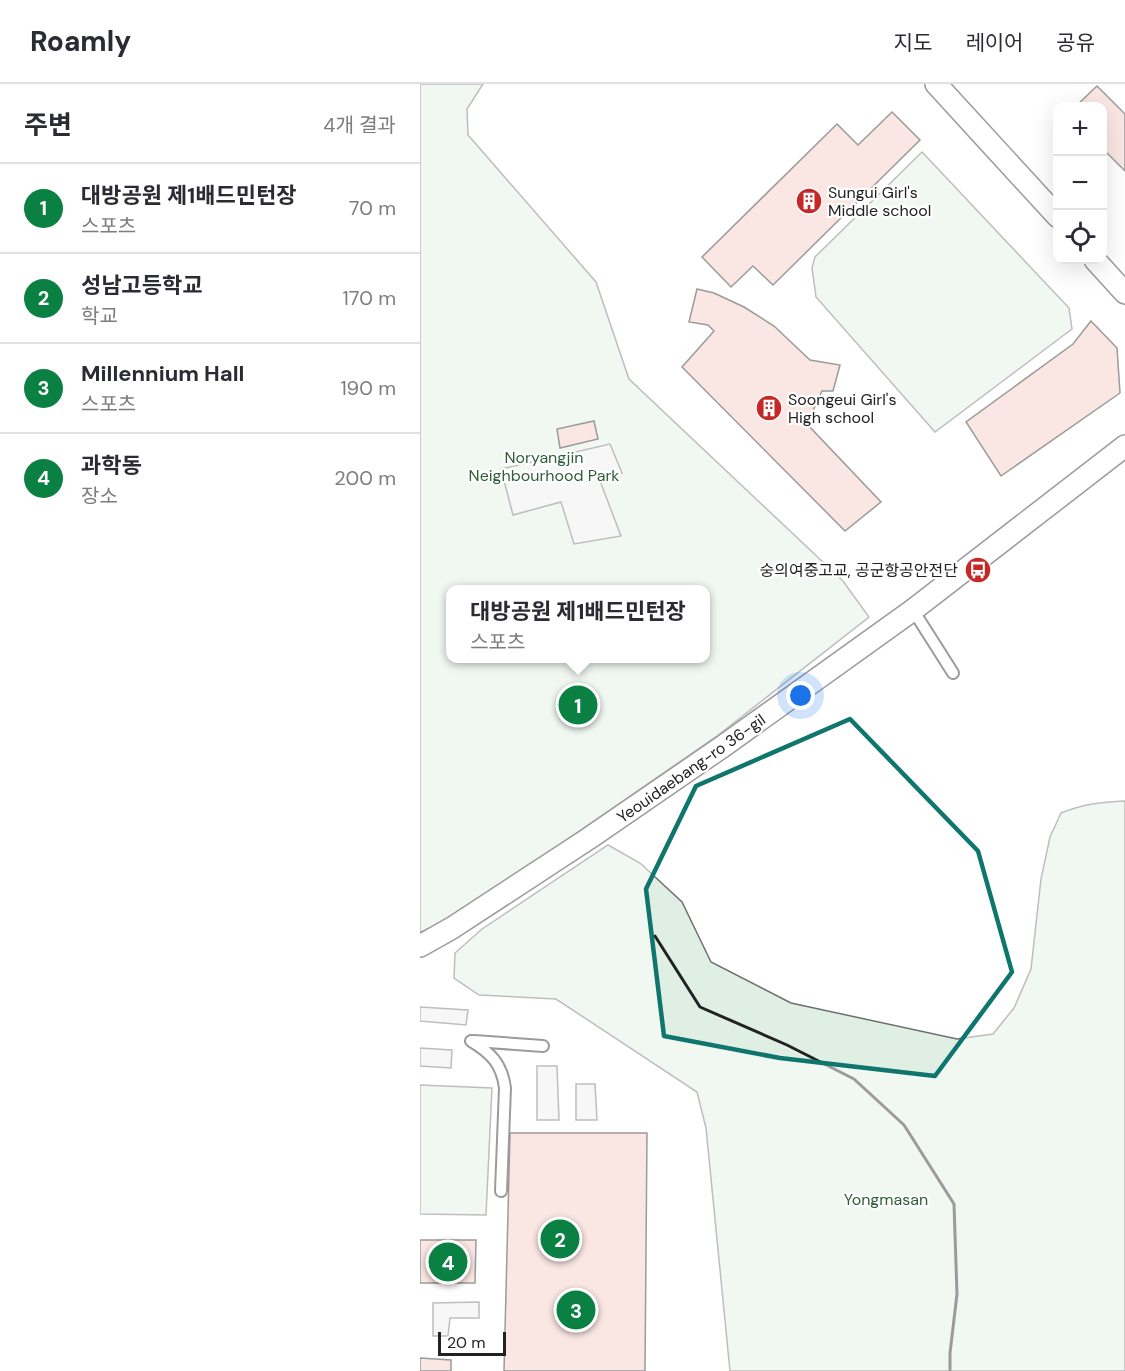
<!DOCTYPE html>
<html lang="ko">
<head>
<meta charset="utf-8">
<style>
	:root { --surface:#fff; --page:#f7f7f7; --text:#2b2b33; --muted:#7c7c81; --line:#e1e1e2; --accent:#0b8043 }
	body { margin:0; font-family:"DM Sans","Noto Sans KR",sans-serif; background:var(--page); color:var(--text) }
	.controls { position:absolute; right:18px; top:18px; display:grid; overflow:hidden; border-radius:12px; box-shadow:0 6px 24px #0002 }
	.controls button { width:54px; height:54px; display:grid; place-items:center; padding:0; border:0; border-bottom:2px solid var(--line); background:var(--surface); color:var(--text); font:30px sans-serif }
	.scale { position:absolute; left:18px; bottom:15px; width:68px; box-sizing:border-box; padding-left:6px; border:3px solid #222; border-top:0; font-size:16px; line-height:21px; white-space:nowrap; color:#222; -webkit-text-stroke:4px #fff; paint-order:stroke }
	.you { position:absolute; left:381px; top:612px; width:21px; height:21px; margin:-15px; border:4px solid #fff; border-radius:50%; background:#1a73e8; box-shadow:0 0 0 9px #1a73e833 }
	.badge { display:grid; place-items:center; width:39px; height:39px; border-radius:50%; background:var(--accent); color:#fff; font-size:20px; font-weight:700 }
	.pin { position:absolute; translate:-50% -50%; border:3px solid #fff; box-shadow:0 2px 6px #0006 }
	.popup { position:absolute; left:26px; top:501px; width:264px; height:78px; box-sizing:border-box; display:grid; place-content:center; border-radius:12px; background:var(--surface); filter:drop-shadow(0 2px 4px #0005); font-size:20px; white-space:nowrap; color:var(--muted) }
	.popup b { font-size:22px; color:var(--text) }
	.popup::after { content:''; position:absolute; left:50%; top:100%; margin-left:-12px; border:12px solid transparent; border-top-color:var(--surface) }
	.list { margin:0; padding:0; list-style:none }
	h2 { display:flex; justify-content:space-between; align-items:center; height:78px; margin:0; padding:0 24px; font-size:26px }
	h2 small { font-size:20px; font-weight:400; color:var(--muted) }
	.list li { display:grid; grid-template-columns:39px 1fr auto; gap:18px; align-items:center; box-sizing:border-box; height:90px; padding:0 24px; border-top:2px solid var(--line) }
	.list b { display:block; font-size:22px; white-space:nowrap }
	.list p { margin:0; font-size:20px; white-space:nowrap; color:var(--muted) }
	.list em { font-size:20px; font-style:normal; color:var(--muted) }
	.icon { flex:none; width:33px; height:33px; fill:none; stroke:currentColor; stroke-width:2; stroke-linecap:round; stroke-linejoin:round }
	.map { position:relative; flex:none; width:705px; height:1287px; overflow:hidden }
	header { display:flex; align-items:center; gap:36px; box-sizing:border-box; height:84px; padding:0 30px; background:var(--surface); border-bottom:2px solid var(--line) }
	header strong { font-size:28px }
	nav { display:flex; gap:33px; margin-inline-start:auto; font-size:21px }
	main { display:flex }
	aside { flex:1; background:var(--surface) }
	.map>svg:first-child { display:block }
	.green { fill:#e0efe3; stroke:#6f6f6f; stroke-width:1.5; fill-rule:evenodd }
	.parking { fill:#ededed; stroke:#6f6f6f; stroke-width:1.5 }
	.building { fill:#f3c9c0; stroke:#222; stroke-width:1.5 }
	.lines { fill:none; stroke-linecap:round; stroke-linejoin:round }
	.service-casing { stroke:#222; stroke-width:14 }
	.minor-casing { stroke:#222; stroke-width:24 }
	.service { stroke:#fff; stroke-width:10 }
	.minor { stroke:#fff; stroke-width:21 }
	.wall { stroke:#222; stroke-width:3 }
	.marked { fill:none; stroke:#0f766e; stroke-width:4.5; stroke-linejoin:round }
	.labels { text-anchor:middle; stroke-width:4.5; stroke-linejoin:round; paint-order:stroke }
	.poi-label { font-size:16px; fill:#222; stroke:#fff; text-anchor:start }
	.park-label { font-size:16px; fill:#2f5e38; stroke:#fff }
	.street-label { font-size:16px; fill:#222; stroke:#fff }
</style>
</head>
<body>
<header>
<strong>Roamly</strong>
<nav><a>지도</a><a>레이어</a><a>공유</a></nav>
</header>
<main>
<aside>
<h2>주변<small>4개 결과</small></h2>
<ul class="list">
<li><span class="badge">1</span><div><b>대방공원 제1배드민턴장</b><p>스포츠</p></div><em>70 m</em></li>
<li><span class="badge">2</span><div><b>성남고등학교</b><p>학교</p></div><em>170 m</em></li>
<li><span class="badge">3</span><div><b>Millennium Hall</b><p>스포츠</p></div><em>190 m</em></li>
<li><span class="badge">4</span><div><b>과학동</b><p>장소</p></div><em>200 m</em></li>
</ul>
</aside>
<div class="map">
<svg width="705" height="1287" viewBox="0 0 705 1287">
	<rect width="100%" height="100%" fill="#fff"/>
	<g class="green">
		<path d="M0,0H63L47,25L48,51L176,198L209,295L423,497L449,533L297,652L34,834L0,848ZM30,506H286V574H30Z"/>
		<polygon points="502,68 649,224 652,245 515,348 396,213 392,184 395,173"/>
		<path d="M705,717V1287H310L286,1044L277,1008L136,915L59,911L34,894L35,869L62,845L188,761L220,779L262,818L291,878L371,919L537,955L573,950L594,924L611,885L621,795L630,753L641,729C663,720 682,718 705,717Z"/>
		<polygon points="0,1001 72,1004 66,1131 0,1130"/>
	</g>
	<g class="parking">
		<polygon points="190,360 202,389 180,397 201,452 154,460 141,418 93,431 81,385"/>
		<polygon points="0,923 48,926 46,941 0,937"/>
		<polygon points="0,964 32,966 31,984 0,982"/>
		<polygon points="117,982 137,982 139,1036 117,1036"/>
		<polygon points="156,1000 175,1000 177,1036 156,1036"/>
		<polygon points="59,1218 59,1234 30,1234 28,1252 13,1252 13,1219"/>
	</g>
	<g class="building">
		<polygon points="677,2 705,30 705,87 682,64 682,22 656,22"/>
		<polygon points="472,28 500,56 353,201 333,182 311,203 282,173 417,40 438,61"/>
		<polygon points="277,205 294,209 324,223 354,242 390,276 420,281 413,307 402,307 387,340 461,418 425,447 262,283 294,247 288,241 269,238"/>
		<polygon points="671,237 697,264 700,309 581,392 546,338 653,260"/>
		<polygon points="174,337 178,355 140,364 137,345"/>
		<polygon points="90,1049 227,1049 225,1287 84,1287"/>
		<polygon points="0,1156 56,1156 55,1199 0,1199"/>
		<polygon points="0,1274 31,1276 31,1287 0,1287"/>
	</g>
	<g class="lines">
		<defs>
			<g id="service">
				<polyline points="493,526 533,589"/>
				<path d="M51,957C71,969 82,980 85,1004L81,1107"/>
				<polyline points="54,957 123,962"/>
			</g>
			<g id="minor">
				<polyline points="516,0 638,133"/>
				<polyline points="675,176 705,209"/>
				<polyline points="0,862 32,844 168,755 302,663 493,526 705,362"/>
			</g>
		</defs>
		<use href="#service" class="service-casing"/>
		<use href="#minor" class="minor-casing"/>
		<use href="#service" class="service"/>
		<use href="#minor" class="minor"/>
		<polyline class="wall" points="235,852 280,923 367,961 434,995 484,1041 534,1120 537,1210 530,1269 530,1287"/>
	</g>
	<path d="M0 0H705V1287H0ZM430,635L558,767L592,888L515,992L360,974L244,952L226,805L276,702Z" fill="#fff" fill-opacity=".55" fill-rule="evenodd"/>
	<path class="marked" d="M430,635L558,767L592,888L515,992L360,974L244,952L226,805L276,702Z"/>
	<defs>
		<symbol id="building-disc" viewBox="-11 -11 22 22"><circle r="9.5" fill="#c62828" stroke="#fff"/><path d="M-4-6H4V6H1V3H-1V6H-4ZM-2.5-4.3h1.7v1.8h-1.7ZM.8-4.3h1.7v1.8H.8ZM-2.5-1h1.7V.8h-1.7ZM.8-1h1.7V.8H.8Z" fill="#fff"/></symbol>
		<symbol id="bus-disc" viewBox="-11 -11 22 22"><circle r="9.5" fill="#c62828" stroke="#fff"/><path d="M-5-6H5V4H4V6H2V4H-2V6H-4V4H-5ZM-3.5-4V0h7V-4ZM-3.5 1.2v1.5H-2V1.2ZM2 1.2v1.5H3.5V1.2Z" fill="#fff"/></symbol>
	</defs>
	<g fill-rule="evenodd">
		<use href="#building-disc" x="374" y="102" width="30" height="30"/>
		<use href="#building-disc" x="334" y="309" width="30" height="30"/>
		<use href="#bus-disc" x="543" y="471" width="30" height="30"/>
	</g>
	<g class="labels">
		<g class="poi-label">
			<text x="408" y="114">Sungui Girl's<tspan x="408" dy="18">Middle school</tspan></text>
			<text x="368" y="321">Soongeui Girl's<tspan x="368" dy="18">High school</tspan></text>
			<text x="538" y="492" text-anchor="end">숭의여중고교, 공군항공안전단</text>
		</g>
		<g class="park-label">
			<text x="124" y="379">Noryangjin<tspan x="124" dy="18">Neighbourhood Park</tspan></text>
			<text x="466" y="1121">Yongmasan</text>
		</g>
		<g class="street-label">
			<text transform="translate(271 684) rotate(-35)" y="6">Yeouidaebang-ro 36-gil</text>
		</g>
	</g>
</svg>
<div class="controls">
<button>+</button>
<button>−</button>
<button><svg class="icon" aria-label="locate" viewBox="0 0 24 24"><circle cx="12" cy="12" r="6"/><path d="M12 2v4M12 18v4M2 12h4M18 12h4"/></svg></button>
</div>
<div class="scale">20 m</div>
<div class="you"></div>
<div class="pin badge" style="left:158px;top:621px">1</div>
<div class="popup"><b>대방공원 제1배드민턴장</b>스포츠</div>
<div class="pin badge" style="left:140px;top:1155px">2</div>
<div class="pin badge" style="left:156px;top:1226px">3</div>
<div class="pin badge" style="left:28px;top:1178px">4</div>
</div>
</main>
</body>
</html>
